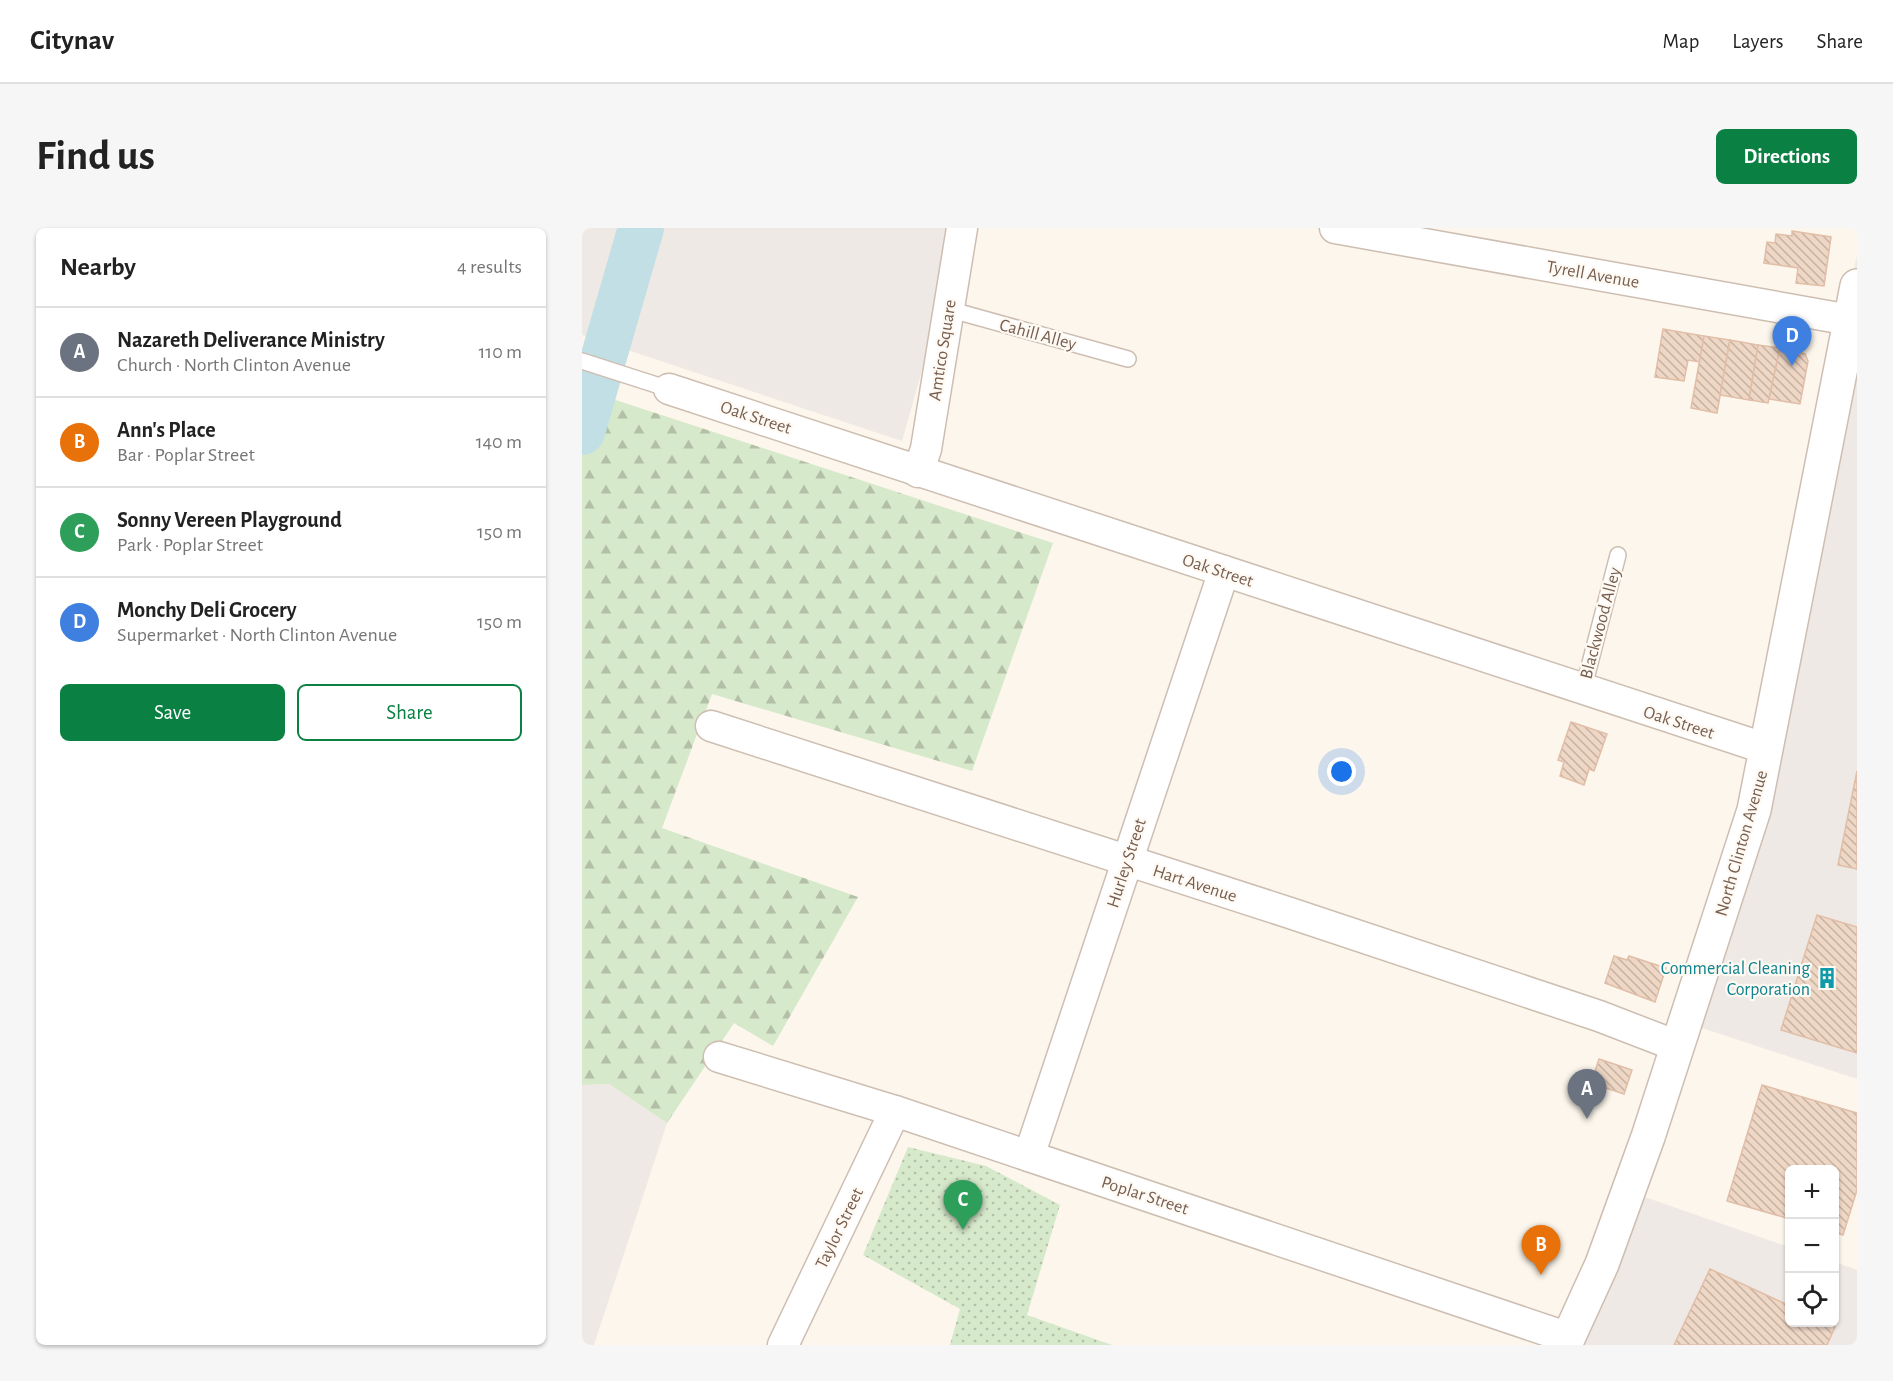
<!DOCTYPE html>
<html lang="en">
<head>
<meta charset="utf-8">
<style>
	:root { --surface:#fff; --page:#f6f6f6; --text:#222; --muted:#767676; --line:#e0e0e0; --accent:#0b8043 }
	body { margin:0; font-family:"Alegreya Sans",sans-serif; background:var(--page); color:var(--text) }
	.controls { position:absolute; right:18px; bottom:18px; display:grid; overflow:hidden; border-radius:9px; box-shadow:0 2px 4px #0004 }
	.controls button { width:54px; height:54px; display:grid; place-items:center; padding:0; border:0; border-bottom:2px solid var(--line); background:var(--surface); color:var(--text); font:30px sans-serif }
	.you { position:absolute; left:760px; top:544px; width:21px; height:21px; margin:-15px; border:4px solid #fff; border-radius:50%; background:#1a73e8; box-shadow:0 0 0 9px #1a73e833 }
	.badge { display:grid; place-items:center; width:39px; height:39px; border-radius:50%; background:var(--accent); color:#fff; font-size:20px; font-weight:700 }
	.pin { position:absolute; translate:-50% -50px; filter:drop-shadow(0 2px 3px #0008) }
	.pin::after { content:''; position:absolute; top:32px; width:21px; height:18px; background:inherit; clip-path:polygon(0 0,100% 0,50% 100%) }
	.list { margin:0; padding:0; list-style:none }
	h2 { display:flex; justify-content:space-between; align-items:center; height:78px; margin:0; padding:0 24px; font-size:26px }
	h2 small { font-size:20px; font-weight:400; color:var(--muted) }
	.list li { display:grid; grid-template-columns:39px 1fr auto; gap:18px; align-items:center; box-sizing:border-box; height:90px; padding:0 24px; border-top:2px solid var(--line) }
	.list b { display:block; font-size:22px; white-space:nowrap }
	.list p { margin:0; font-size:20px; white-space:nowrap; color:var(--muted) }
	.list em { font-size:20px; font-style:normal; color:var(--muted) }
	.actions { display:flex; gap:12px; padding:18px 24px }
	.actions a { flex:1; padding:14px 0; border:2px solid var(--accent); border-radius:9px; text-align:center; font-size:21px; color:var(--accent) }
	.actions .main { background:var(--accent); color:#fff }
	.icon { flex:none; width:33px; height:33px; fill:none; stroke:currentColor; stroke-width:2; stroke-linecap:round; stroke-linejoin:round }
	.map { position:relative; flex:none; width:1275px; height:1117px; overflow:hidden; border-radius:9px }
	header { display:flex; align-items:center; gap:36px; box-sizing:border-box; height:84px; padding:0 30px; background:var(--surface); border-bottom:2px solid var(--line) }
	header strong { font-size:28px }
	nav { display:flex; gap:33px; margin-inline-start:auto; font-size:21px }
	.intro { display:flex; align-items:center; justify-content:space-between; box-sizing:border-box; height:144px; padding:0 36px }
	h1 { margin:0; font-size:42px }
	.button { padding:15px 27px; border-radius:9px; background:var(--accent); color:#fff; font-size:21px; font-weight:700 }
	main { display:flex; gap:36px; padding:0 36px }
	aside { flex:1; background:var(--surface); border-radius:9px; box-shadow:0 2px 4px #0004 }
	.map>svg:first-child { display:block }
	.industrial { fill:#eee9e4 }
	.green { fill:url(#green-dots) }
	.forest { fill:url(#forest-firs) }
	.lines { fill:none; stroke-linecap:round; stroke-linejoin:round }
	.river { stroke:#c1dfe5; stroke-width:46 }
	.building { fill:url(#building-back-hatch); stroke:#e1bea7; stroke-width:1.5 }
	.service-casing { stroke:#cebeb2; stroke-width:18 }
	.minor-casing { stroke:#cebeb2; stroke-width:33 }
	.tertiary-casing { stroke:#cebeb2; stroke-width:36 }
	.service { stroke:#fff; stroke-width:15 }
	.minor { stroke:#fff; stroke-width:30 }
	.tertiary { stroke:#fff; stroke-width:33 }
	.labels { text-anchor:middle; stroke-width:4.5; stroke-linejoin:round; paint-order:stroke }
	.street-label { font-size:18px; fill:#765e50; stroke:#fefaf3 }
	.culture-label { font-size:18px; fill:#0d838f; stroke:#fefaf3; text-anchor:end }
</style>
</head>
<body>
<header>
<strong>Citynav</strong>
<nav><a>Map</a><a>Layers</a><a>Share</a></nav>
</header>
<div class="intro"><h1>Find us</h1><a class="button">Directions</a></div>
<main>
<aside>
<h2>Nearby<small>4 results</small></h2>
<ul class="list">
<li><span class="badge" style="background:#6b7280">A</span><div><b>Nazareth Deliverance Ministry</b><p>Church · North Clinton Avenue</p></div><em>110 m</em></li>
<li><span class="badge" style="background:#e8710a">B</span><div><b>Ann's Place</b><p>Bar · Poplar Street</p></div><em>140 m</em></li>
<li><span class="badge" style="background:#2e9e5b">C</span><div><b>Sonny Vereen Playground</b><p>Park · Poplar Street</p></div><em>150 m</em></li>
<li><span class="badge" style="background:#3f7fe0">D</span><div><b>Monchy Deli Grocery</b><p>Supermarket · North Clinton Avenue</p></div><em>150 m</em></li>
</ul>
<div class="actions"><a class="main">Save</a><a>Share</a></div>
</aside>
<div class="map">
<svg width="1275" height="1117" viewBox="0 0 1275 1117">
	<defs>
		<pattern id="green-dots" width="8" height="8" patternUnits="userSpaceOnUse" patternTransform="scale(1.5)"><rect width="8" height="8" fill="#d7e9cb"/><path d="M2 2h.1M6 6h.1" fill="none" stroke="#b3c0a7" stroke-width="1.8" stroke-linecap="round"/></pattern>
		<pattern id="forest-firs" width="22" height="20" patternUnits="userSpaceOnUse" patternTransform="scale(1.5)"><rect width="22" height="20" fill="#d7e9cb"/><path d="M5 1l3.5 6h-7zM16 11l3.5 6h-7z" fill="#b3c0a7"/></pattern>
		<pattern id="building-back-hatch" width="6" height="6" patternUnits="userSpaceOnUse" patternTransform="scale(1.5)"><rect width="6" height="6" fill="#efd7c6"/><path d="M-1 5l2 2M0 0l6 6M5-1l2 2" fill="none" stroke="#c6b2a3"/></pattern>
	</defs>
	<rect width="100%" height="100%" fill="#fcf6ec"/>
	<g class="industrial">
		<polygon points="0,0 380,0 320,213 0,107"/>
		<polygon points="1275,27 1275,851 1114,798"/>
		<polygon points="27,856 85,895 12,1117 0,1117 0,857"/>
		<polygon points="1054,966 1207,1019 1208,1094 1252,1094 1253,1034 1275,1042 1275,1117 989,1117"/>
	</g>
	<polygon class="green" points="326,919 404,938 478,977 445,1087 530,1117 368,1117 378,1081 281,1027"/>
	<polygon class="forest" points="0,161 471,315 390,543 130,466 80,600 276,669 191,818 152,795 85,895 27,856 0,857"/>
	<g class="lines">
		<polyline class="river" points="0,204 59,0"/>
	</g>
	<g class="building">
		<polygon points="1210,3 1249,9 1242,58 1214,55 1216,40 1182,35 1185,14 1193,15 1194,6 1210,8"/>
		<polygon points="1081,101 1122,108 1118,134 1106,132 1102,153 1073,149"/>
		<polygon points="1122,108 1148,112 1135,185 1109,180"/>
		<polygon points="1148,112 1176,117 1167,172 1138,167"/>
		<polygon points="1176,117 1198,120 1186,175 1167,172"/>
		<polygon points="1198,120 1223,126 1226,133 1218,176 1187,171"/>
		<polygon points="989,494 1025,506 1012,543 1007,541 1002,557 978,548 982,534 976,532"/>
		<polygon points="1275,543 1275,641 1256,637"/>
		<polygon points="1235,687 1275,699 1275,825 1199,802"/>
		<polygon points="1032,728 1045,732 1047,728 1084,740 1073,774 1023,755"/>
		<polygon points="1017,831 1050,842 1042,866 1009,855"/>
		<polygon points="1180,857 1275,885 1275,962 1261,1007 1252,1004 1252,942 1208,942 1208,991 1145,973"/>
		<polygon points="1128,1041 1208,1078 1208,1094 1244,1094 1253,1099 1245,1117 1092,1117"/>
	</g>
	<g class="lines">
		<defs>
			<g id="service">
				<polyline points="366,81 546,131"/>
				<polyline points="0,133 87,161"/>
				<polyline points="1001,462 1036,327"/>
			</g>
			<g id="minor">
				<polyline points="753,0 1268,92"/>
				<polyline points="87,161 1185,521"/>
				<polyline points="336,244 344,221 380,0"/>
				<polyline points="129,498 708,685 1017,788 1095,818"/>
				<polyline points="137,829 313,883 987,1110"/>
				<polyline points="447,928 642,343"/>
				<polyline points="201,1117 313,883"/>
			</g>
			<polyline id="tertiary" points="983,1117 1020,1036 1066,909 1172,582 1275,58"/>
		</defs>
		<use href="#service" class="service-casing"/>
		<use href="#minor" class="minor-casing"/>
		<use href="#tertiary" class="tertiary-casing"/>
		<use href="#service" class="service"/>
		<use href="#minor" class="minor"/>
		<use href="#tertiary" class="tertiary"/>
	</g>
	<defs>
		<symbol id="building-bare" viewBox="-9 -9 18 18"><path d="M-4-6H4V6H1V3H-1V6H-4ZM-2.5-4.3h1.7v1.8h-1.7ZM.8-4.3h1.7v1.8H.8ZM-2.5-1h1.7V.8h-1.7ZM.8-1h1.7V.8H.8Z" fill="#0f9aa8" stroke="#fefaf3" stroke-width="2.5" paint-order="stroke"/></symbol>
	</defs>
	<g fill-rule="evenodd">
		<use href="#building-bare" x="1230" y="735" width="30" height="30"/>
	</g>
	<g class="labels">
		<g class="street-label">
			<text transform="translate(1011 46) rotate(10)" y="6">Tyrell Avenue</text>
			<text transform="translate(456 106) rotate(15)" y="6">Cahill Alley</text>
			<text transform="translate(360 122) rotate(-81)" y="6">Amtico Square</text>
			<text transform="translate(174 189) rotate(18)" y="6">Oak Street</text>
			<text transform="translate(636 342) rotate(18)" y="6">Oak Street</text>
			<text transform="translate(1018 395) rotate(-75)" y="6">Blackwood Alley</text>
			<text transform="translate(1097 494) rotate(18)" y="6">Oak Street</text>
			<text transform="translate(1159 615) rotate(-74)" y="6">North Clinton Avenue</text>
			<text transform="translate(544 635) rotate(-72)" y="6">Hurley Street</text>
			<text transform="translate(613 655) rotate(18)" y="6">Hart Avenue</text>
			<text transform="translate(563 967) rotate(18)" y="6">Poplar Street</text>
			<text transform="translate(257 1000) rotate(-64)" y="6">Taylor Street</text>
		</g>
		<g class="culture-label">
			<text x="1228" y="746">Commercial Cleaning<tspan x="1228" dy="21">Corporation</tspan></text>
		</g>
	</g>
</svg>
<div class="controls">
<button>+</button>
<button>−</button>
<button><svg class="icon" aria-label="locate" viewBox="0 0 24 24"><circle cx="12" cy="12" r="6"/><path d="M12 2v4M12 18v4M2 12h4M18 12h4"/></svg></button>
</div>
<div class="you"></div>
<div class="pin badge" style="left:1005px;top:891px;background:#6b7280">A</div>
<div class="pin badge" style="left:959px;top:1047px;background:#e8710a">B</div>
<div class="pin badge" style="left:381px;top:1002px;background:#2e9e5b">C</div>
<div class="pin badge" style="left:1210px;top:138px;background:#3f7fe0">D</div>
</div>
</main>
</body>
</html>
